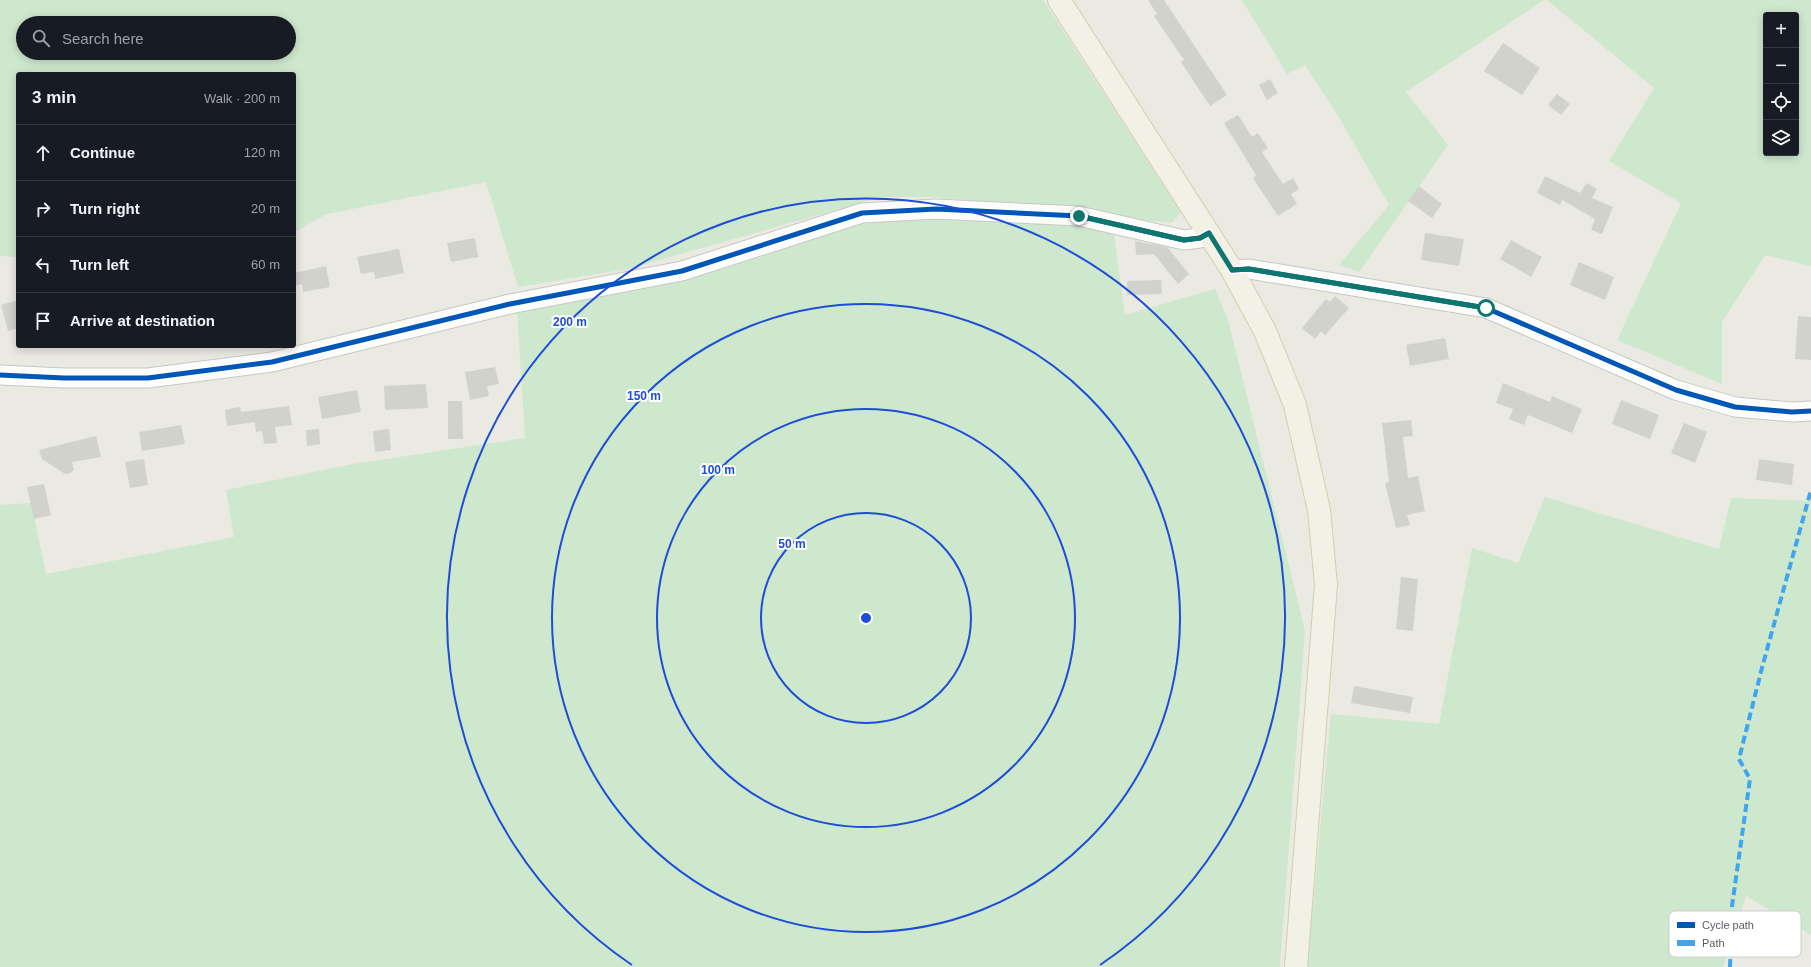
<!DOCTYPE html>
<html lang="en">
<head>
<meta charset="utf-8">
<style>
	:root { --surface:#171b24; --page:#242831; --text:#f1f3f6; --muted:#9ea1a6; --line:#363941 }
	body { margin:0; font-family:Arial,sans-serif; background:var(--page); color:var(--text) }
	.controls { position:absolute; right:12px; top:12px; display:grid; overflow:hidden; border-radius:4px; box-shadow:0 2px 10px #0003 }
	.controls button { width:36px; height:36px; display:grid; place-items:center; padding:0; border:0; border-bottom:1px solid var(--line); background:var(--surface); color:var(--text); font:20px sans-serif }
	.stop { position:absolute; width:12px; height:12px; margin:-9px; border:3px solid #0f766e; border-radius:50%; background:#fff }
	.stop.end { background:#0f766e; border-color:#fff; box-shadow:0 1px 4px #0008 }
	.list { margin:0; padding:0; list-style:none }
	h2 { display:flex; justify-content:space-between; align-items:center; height:52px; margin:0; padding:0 16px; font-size:17px }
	h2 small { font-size:13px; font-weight:400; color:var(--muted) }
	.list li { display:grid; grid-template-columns:26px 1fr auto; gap:12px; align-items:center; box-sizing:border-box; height:56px; padding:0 16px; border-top:1px solid var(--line) }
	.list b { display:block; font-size:15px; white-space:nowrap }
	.list em { font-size:13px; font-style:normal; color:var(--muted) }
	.icon { flex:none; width:22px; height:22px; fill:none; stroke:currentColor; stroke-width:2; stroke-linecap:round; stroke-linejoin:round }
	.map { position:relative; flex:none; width:1811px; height:967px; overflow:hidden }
	.search { position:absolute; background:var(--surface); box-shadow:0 2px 10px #0003; left:16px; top:16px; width:280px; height:44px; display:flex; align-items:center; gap:10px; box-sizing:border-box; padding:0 14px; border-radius:22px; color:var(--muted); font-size:15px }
	.panel { position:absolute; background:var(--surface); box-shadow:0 2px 10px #0003; left:16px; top:72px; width:280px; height:276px; border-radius:4px }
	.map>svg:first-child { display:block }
	.green { fill:#cee8ce; fill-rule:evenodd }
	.building { fill:#d2d2cd }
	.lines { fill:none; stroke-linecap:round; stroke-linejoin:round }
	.minor-casing { stroke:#c7c8c6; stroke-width:21 }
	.major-casing { stroke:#d5cead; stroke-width:24 }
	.minor { stroke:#fcfcfb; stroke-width:19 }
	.major { stroke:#f2f1e5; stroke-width:22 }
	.quiet { stroke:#40a5ee; stroke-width:4; stroke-dasharray:8 4; stroke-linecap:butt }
	.cycleway-casing { stroke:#fff; stroke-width:8 }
	.cycleway { stroke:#0057b8; stroke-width:5 }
	.route { stroke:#0f766e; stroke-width:5 }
	.ring { fill:none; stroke:#1d4ed8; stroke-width:2 }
	.key { fill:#fff; stroke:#cdced0; stroke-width:1 }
	.key-label { font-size:11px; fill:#585b62 }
	.centre { fill:#1d4ed8; stroke:#fff; stroke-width:2 }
	.ring-label { font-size:12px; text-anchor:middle; font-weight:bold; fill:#1d4ed8; stroke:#fff; stroke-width:4; stroke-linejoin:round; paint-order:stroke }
</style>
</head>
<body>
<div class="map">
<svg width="1811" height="967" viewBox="0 0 1811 967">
	<rect width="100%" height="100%" fill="#eae9e2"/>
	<g class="green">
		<path d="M0,0H1043L1181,212L1171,223L935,197H882L628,269L518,287L486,182L327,214L294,232V74H18V257L0,256ZM23,23H289V53H23Z"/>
		<polygon points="1242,0 1544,0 1406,92 1448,145 1359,272 1339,265 1389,205 1340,119 1305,65 1287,74"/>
		<path d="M1547,0H1811V266L1765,255L1722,322V384L1617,340L1681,203L1609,161L1654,88ZM1766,15H1796V153H1766Z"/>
		<polygon points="921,218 1113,227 1125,315 1215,289 1228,320 1305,630 1280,967 0,967 0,505 31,503 46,574 234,537 226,490 353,464 525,438 517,311 864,219"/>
		<polygon points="1545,497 1719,549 1731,498 1811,501 1811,935 1746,896 1723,967 1307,967 1331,714 1439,724 1472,548 1518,563"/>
	</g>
	<g class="building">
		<polygon points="1148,0 1164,0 1227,95 1210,106 1181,62 1184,60 1154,16 1157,14"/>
		<polygon points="1503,43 1540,68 1522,95 1484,71"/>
		<polygon points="1270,79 1278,93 1267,100 1259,85"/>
		<polygon points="1557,94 1570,104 1561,115 1548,105"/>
		<polygon points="1238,115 1252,137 1258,133 1268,148 1262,152 1283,184 1293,178 1299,189 1291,194 1297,204 1278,216 1253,178 1256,175 1224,123"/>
		<polygon points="1545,176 1580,193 1587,183 1597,189 1592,198 1613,207 1602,234 1591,230 1595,219 1562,200 1560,205 1537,193"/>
		<polygon points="1419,186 1442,204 1432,218 1408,201"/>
		<polygon points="1425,233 1464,239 1459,266 1421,260"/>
		<polygon points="475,238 478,257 451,262 447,243"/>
		<polygon points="1511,240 1542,257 1531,277 1500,259"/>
		<polygon points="1135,241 1167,247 1189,274 1178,284 1154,254 1136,255"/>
		<polygon points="399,249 404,273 375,279 374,272 361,274 357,257"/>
		<polygon points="1579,262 1614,277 1605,300 1570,285"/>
		<polygon points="326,266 330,287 303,292 302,284 294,286 294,273"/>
		<polygon points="1161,280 1162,294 1127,295 1127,281"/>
		<polygon points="1335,296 1349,308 1325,335 1321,331 1315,339 1302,328 1326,299 1330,302"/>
		<polygon points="18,300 18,328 8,331 1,305"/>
		<polygon points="1798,316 1811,317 1811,360 1795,359"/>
		<polygon points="1445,338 1449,359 1410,366 1406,345"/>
		<polygon points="495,367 499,384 487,386 489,396 470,400 465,372"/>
		<polygon points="1503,383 1550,402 1552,396 1582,409 1572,433 1528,415 1524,425 1509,419 1513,409 1496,403"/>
		<polygon points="426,384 428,408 385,410 384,386"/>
		<polygon points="357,390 361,412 322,419 318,397"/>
		<polygon points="1621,400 1659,415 1650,439 1612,424"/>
		<polygon points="448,401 462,401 463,439 448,439"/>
		<polygon points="289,406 292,425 275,427 277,443 264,444 262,431 256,432 255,422 227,426 225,410 240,407 241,412"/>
		<polygon points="1411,420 1413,436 1403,437 1408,478 1418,476 1425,511 1407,515 1410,525 1396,528 1385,483 1389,482 1382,423"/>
		<polygon points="1684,423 1707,432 1695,463 1671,453"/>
		<polygon points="181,425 185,444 142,451 139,432"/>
		<polygon points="319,429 320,444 307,446 306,430"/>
		<polygon points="389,429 391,450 375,452 373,431"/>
		<polygon points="96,436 101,457 72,462 74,470 70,473 65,474 42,459 39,450"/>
		<polygon points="144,459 148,485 130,488 125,462"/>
		<polygon points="1759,459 1794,464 1792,485 1756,480"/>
		<polygon points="44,484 51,515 34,519 27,487"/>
		<polygon points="1401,577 1418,579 1413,631 1396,629"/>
		<polygon points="1354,686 1413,697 1410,713 1351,703"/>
	</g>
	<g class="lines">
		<defs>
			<g id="minor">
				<polyline points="1232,270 1249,269 1486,308 1676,390 1735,407 1792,412 1811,411"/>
				<polyline points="0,375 64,378 148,378 272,362 510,304 682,271 862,213 936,209 1079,216 1184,240 1200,238 1209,233"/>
			</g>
			<polyline id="major" points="1059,0 1232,270 1265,331 1295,405 1319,510 1326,585 1296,967"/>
		</defs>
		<use href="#minor" class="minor-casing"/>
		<use href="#major" class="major-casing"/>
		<use href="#minor" class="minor"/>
		<use href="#major" class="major"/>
		<polyline class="quiet" points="1730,967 1732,906 1750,779 1739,759 1763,664 1811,490"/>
		<defs>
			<g id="cycleway">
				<polyline points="1232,270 1249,269 1486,308 1676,390 1735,407 1792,412 1811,411"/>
				<polyline points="0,375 64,378 148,378 272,362 510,304 682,271 862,213 936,209 1079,216 1184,240 1200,238 1209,233"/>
			</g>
		</defs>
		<use href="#cycleway" class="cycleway-casing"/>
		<use href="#cycleway" class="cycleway"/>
	</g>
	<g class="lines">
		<polyline class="route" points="1079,216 1184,240 1200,238 1209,233 1232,270 1249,269 1486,308"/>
	</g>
	<g class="ring">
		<circle cx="866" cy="618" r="105"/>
		<circle cx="866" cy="618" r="209"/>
		<circle cx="866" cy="618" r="314"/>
		<path d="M632 965A419 419 0 1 1 1100 965"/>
	</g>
	<rect x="1669" y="911" width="132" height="46" rx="6" class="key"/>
	<rect x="1677" y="922" width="18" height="6" fill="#0057b8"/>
	<rect x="1677" y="940" width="18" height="6" fill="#40a5ee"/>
	<g class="key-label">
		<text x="1702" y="929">Cycle path</text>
		<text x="1702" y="947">Path</text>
	</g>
	<circle cx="866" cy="618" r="6" class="centre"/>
	<g class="ring-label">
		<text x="570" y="326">200 m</text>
		<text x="644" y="400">150 m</text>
		<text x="718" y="474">100 m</text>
		<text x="792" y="548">50 m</text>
	</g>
</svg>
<div class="controls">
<button>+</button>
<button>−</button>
<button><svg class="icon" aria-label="locate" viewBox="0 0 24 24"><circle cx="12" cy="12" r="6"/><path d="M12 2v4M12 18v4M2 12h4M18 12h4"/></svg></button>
<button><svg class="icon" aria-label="layers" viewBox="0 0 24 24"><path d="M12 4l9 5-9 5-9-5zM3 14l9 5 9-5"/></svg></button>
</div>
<div class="stop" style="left:1486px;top:308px"></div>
<div class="stop end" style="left:1079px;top:216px"></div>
<div class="search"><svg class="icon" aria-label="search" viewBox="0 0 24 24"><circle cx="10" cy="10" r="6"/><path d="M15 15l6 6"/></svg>Search here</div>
<section class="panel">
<h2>3 min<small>Walk · 200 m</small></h2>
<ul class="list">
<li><svg class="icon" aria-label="ahead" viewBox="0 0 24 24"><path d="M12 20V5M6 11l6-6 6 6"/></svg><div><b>Continue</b></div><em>120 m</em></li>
<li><svg class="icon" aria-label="right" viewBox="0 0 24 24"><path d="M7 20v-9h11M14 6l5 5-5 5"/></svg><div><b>Turn right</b></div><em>20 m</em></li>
<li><svg class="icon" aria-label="left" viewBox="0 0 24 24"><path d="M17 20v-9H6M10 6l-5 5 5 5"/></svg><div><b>Turn left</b></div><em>60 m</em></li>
<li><svg class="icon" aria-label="arrive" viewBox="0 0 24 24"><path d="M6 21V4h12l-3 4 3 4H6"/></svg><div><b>Arrive at destination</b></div></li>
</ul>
</section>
</div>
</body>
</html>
